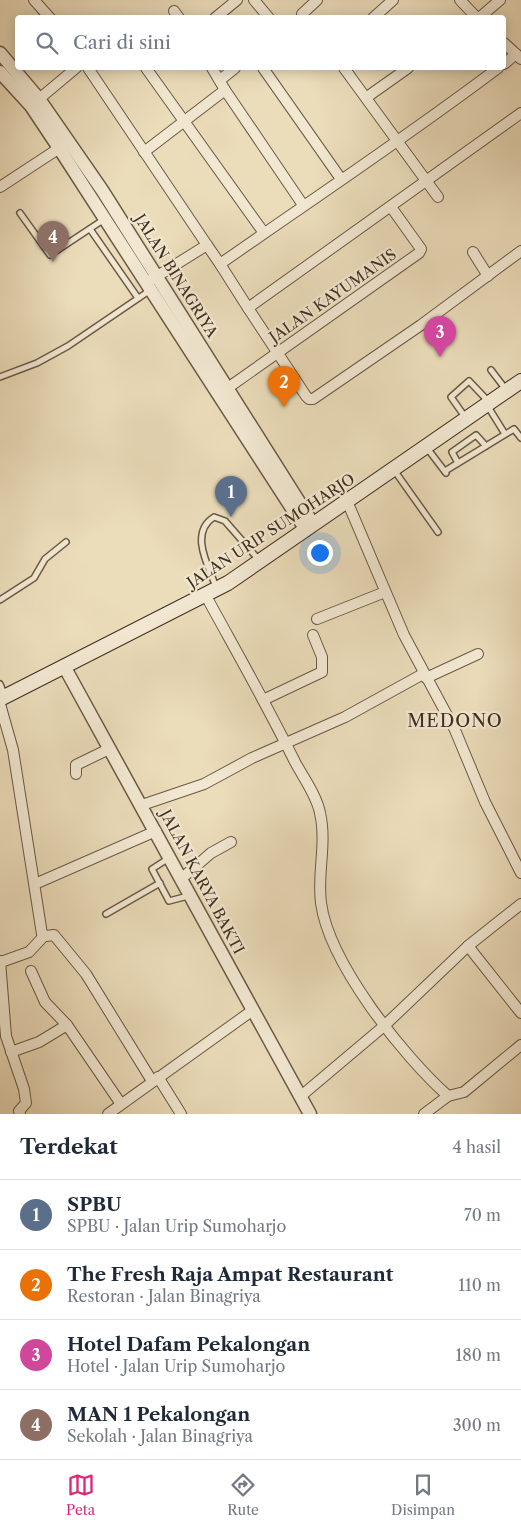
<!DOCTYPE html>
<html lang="id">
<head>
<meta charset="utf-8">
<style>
	:root { --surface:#fff; --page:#f6f6f7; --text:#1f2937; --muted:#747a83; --line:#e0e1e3; --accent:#db2777 }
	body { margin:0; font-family:"Libre Caslon Text",serif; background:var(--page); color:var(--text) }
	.you { position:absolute; left:319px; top:552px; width:18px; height:18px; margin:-12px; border:4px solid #fff; border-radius:50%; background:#1a73e8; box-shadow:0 0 0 8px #1a73e833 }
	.badge { display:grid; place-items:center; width:32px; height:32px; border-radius:50%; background:var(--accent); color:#fff; font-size:16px; font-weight:700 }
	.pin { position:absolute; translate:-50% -41px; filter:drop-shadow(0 1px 2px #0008) }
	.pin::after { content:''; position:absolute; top:26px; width:18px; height:15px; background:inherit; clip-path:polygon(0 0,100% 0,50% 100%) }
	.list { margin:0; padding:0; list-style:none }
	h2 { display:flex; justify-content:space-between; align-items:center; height:65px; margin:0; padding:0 20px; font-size:21px }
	h2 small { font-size:16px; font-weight:400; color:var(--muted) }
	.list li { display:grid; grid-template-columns:32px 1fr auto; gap:15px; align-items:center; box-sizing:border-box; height:70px; padding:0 20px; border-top:1px solid var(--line) }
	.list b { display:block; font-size:19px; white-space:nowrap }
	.list p { margin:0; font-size:16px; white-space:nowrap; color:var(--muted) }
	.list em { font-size:16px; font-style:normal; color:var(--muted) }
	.icon { flex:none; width:28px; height:28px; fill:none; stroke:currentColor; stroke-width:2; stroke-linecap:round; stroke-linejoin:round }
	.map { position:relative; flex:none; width:521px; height:1114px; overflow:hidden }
	.search { position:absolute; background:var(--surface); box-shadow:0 2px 12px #0003; left:15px; right:15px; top:15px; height:55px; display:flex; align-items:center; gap:12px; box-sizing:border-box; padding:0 18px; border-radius:5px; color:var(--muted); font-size:19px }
	.sheet { height:345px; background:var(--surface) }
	nav { display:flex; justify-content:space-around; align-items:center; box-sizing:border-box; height:70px; border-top:1px solid var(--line); background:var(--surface); font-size:14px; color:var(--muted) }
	nav a { display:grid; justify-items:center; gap:2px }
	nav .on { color:var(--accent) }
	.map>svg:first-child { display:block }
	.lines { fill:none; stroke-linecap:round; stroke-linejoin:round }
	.service-casing { stroke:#6a5a46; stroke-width:8 }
	.minor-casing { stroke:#6a5a46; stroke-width:12 }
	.tertiary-casing { stroke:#6a5a46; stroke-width:15 }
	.secondary-casing { stroke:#3f2e20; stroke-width:16 }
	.service { stroke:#f2e8d2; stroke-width:5 }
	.minor { stroke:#f2e8d2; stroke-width:10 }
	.tertiary { stroke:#f2e8d2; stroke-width:12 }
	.secondary { stroke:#f2e8d2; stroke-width:14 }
	.labels { text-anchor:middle; stroke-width:4.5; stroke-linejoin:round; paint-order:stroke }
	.street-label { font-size:15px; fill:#3f2e20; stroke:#f2e8d2 }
	.quarter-label { font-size:18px; letter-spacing:1px; fill:#3f2e20; stroke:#f2e8d2 }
</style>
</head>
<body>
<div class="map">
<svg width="521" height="1114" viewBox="0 0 521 1114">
	<rect width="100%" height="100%" fill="#ebdcba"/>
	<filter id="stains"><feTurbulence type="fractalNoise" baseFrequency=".004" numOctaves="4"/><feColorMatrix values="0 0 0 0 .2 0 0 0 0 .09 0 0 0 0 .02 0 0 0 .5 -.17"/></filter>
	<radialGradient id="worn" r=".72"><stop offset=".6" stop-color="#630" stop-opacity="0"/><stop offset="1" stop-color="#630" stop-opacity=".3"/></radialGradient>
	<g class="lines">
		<defs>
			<g id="service">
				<polyline points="20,213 50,255 103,220"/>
				<polyline points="90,229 138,298"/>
				<polyline points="491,370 507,391"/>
				<polyline points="0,377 37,363 68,346 149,291"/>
				<polyline points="487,405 505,434"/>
				<polyline points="465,417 451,397 469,381 489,402"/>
				<polyline points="427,448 446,473"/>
				<polyline points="458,463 452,452 476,435 486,446"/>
				<polyline points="394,470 438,532"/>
				<polyline points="445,471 514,429 521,438"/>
				<path d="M216,587C208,565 189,533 214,517L225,521L259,560"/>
				<polyline points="0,600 34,578 45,559 66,542"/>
				<polyline points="0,684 5,696"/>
				<polyline points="169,858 152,869 169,901 188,896"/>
				<polyline points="106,914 160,883"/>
			</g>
			<g id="minor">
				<polyline points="34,0 50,18"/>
				<polyline points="254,0 269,18"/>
				<polyline points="460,0 477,18"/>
				<polyline points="174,11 179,18"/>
				<polyline points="302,14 317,0"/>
				<polyline points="215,18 237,0"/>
				<polyline points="373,18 393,0"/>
				<polyline points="479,18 500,0"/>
				<polyline points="504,43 516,54"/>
				<polyline points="504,64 516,54 521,59"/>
				<polyline points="88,68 207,245"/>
				<polyline points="146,68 264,233"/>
				<polyline points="212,68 225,90 303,205"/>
				<polyline points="263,68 341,179"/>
				<polyline points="344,68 438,197"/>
				<polyline points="220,80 235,68"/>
				<polyline points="367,97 408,68"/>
				<polyline points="39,99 76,68"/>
				<polyline points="144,152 225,90"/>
				<polyline points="0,187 64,145"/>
				<polyline points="473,252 488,276"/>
				<polyline points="220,264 248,308 521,113"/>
				<path d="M151,280L207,245L220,264C313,199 408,136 498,68"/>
				<polyline points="248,308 306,396 309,399 313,399 421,325 521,251"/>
				<polyline points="222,392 419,253 421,249 391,207"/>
				<polyline points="347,501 404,635 455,730 485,802 521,873"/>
				<path d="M206,596C236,651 267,705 295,762C303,777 317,796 320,813C327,843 317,874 321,903C329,963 403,1056 448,1096L424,1114"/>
				<polyline points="317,619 385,592"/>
				<polyline points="426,678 478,654"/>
				<polyline points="263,700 322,672 322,657 313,635"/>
				<polyline points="0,704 13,750 42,934 46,936 54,935 86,974 152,1081"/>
				<polyline points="76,774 76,765 109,749"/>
				<polyline points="142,805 204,784 252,758 345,717 423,674"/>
				<polyline points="181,879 211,853 231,842"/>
				<polyline points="35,884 156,831"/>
				<polyline points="468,946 521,1013"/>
				<polyline points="0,961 6,1036 24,1089 26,1103 19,1111 20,1114"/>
				<polyline points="1,962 29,952 44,936"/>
				<polyline points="31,971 45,1002 67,1025 121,1104"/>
				<polyline points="11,1052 39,1042 67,1025"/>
				<polyline points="158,1077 181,1114"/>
				<polyline points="301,1096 384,1026 468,946 521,904"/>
				<polyline points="448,1096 464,1092 521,1045"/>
				<polyline points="108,1114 253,1010"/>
			</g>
			<g id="tertiary">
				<polyline points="0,53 39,99 102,190 313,524"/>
				<polyline points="0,72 31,106 59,148 306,530"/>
				<polyline points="64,666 310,1114"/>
			</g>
			<polyline id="secondary" points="0,699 228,583 521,381"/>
		</defs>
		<use href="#service" class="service-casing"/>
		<use href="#minor" class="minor-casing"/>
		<use href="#tertiary" class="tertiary-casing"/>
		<use href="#secondary" class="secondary-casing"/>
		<use href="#service" class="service"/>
		<use href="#minor" class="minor"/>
		<use href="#tertiary" class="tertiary"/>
		<use href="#secondary" class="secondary"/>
	</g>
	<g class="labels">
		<g class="street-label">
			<text transform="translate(176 276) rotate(58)" y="5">JALAN BINAGRIYA</text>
			<text transform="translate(333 296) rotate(-35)" y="5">JALAN KAYUMANIS</text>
			<text transform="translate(271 531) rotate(-33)" y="5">JALAN URIP SUMOHARJO</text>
			<text transform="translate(202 882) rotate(62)" y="5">JALAN KARYA BAKTI</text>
		</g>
		<g class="quarter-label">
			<text x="455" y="727">MEDONO</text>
		</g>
	</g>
	<rect width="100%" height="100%" filter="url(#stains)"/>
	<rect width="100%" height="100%" fill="url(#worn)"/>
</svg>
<div class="you"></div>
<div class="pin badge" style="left:231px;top:517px;background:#5c6f8a">1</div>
<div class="pin badge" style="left:284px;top:407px;background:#e8710a">2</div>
<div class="pin badge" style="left:440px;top:357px;background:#d1479c">3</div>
<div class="pin badge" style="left:53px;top:262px;background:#8d6e63">4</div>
<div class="search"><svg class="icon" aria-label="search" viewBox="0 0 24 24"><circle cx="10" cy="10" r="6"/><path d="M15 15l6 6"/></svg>Cari di sini</div>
</div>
<section class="sheet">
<h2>Terdekat<small>4 hasil</small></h2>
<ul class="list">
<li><span class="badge" style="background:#5c6f8a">1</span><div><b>SPBU</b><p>SPBU · Jalan Urip Sumoharjo</p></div><em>70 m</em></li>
<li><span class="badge" style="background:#e8710a">2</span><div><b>The Fresh Raja Ampat Restaurant</b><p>Restoran · Jalan Binagriya</p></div><em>110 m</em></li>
<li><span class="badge" style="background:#d1479c">3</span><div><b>Hotel Dafam Pekalongan</b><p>Hotel · Jalan Urip Sumoharjo</p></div><em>180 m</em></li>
<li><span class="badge" style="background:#8d6e63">4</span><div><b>MAN 1 Pekalongan</b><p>Sekolah · Jalan Binagriya</p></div><em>300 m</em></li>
</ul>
</section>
<nav>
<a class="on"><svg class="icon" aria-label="map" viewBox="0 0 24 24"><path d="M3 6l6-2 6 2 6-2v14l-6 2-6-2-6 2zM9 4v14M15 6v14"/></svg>Peta</a>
<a><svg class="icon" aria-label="directions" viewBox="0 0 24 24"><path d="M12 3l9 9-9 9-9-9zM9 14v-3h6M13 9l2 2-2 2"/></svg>Rute</a>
<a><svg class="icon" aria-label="saved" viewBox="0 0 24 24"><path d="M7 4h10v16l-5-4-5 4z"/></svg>Disimpan</a>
</nav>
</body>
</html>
